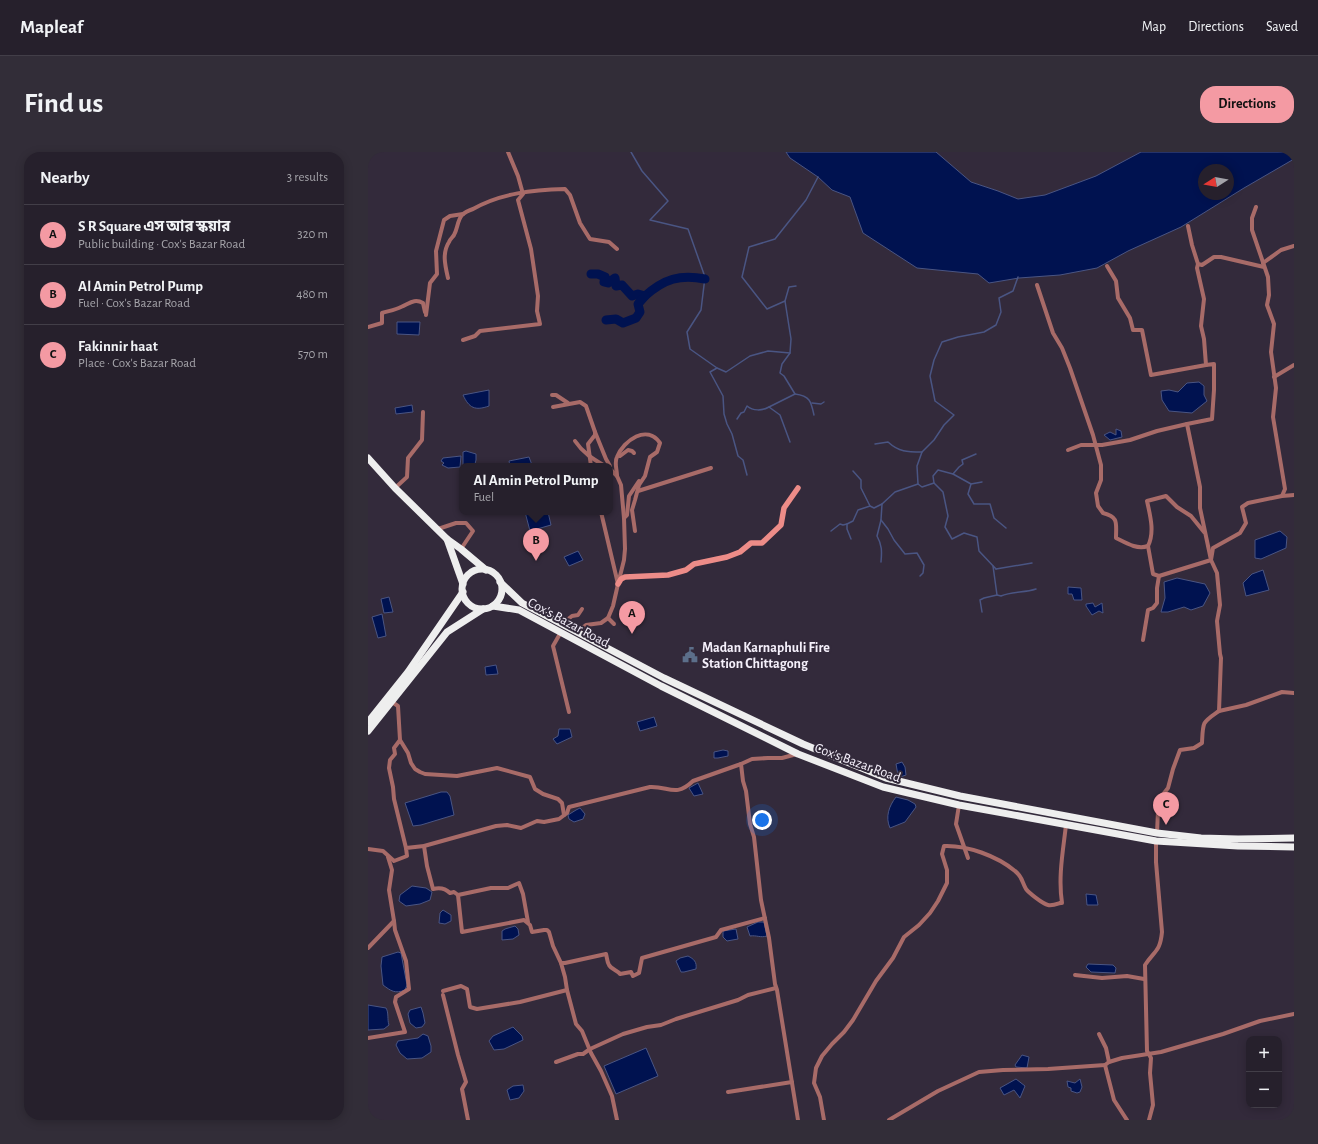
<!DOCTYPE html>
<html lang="en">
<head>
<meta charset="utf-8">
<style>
	:root { --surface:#26202c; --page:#322d38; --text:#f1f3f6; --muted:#a4a3a9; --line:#423e48; --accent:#f49aa3 }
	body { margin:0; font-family:"Alegreya Sans","Noto Sans Bengali",sans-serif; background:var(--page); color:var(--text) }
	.controls { position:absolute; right:12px; bottom:12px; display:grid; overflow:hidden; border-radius:8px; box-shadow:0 2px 10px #0003 }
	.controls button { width:36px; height:36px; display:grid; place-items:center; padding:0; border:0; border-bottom:1px solid var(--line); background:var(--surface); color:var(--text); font:20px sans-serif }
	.compass { position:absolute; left:830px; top:12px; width:36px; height:36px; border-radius:50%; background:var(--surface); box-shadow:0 2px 10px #0003; rotate:259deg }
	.you { position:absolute; left:394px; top:668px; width:14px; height:14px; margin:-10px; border:3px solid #fff; border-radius:50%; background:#1a73e8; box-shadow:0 0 0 6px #1a73e833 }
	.badge { display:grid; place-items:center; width:26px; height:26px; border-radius:50%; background:var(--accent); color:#111; font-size:13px; font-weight:700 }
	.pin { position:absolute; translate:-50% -33px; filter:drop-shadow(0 1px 2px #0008) }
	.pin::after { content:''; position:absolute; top:21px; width:14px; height:12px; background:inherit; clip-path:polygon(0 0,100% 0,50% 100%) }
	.popup { position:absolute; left:91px; top:311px; width:154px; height:52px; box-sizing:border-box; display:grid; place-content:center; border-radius:8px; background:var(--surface); filter:drop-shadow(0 1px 3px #0005); font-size:13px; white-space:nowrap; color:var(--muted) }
	.popup b { font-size:15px; color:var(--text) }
	.popup::after { content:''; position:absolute; left:50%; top:100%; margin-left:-8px; border:8px solid transparent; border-top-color:var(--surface) }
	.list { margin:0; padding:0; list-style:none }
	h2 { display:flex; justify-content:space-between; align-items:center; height:52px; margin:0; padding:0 16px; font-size:17px }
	h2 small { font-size:13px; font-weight:400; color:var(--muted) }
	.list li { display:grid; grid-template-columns:26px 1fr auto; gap:12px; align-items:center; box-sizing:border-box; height:60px; padding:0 16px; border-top:1px solid var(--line) }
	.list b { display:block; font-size:15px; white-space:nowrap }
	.list p { margin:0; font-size:13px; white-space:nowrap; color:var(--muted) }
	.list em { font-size:13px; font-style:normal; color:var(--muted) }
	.map { position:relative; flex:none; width:926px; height:968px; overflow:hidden; border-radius:16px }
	header { display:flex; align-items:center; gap:24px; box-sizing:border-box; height:56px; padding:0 20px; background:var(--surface); border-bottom:1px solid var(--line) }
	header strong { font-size:19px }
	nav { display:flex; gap:22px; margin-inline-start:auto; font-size:14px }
	.intro { display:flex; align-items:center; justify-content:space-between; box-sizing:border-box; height:96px; padding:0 24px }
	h1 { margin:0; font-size:28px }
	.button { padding:10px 18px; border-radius:16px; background:var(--accent); color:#111; font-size:14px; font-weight:700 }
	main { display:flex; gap:24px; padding:0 24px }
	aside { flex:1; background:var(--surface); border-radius:16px; box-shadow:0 2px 10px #0003 }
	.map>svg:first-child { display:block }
	.water { fill:#001250; stroke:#4a5583; fill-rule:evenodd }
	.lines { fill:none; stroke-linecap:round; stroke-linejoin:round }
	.stream { stroke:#4a5583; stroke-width:1.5 }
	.river { stroke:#001250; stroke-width:9 }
	.street { stroke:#a86b68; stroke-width:4 }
	.secondary { stroke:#ed8c88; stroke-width:5.5 }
	.highway { stroke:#eee; stroke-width:7 }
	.labels { text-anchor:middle; stroke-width:4; stroke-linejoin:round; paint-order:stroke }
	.street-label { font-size:14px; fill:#f5f0fb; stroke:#332a3b }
	.poi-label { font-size:14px; font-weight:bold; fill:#f5f0fb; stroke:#332a3b; text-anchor:start }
</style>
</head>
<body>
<header>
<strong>Mapleaf</strong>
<nav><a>Map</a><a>Directions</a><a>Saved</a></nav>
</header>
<div class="intro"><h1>Find us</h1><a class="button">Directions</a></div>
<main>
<aside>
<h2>Nearby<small>3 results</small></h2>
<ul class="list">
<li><span class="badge">A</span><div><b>S R Square এস আর স্কয়ার</b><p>Public building · Cox's Bazar Road</p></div><em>320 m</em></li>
<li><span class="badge">B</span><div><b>Al Amin Petrol Pump</b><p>Fuel · Cox's Bazar Road</p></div><em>480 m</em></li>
<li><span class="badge">C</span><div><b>Fakinnir haat</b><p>Place · Cox's Bazar Road</p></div><em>570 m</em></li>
</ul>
</aside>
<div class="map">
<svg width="926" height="968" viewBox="0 0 926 968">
	<rect width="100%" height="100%" fill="#332a3b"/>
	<g class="water">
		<path d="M418,0H568L603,30L630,39L650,47L677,43L728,24L773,0H926V7L876,36L813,75L760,99L729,116L692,123L651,126L621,131L610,122L549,116L495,81L482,45L464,38L450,25L422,6ZM836,18H860V42H836Z"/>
		<polygon points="29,170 52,170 51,183 29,182"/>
		<polygon points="831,230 836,234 836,243 839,249 824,261 801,259 794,248 793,239 801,238 810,240 819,231"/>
		<path d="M121,238V254C107,259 101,256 95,243Z"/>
		<polygon points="44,253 45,260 28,262 27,256"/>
		<polygon points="748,277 753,279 754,285 742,288 736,283 742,280 748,283"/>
		<polygon points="98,299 108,302 108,308 107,312 95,314 95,300"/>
		<polygon points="93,304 92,315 80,316 74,313 76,311 73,309 75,306"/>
		<polygon points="161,305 164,313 142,314 141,309"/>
		<polygon points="157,360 180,360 183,373 162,379"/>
		<polygon points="912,379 919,385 918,396 893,407 887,406 887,388"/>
		<polygon points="210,399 215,408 201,414 196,405"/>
		<polygon points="895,418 901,438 878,444 875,431 884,422"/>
		<polygon points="809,426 837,432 842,441 835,454 823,458 816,455 800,460 793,460 797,446 796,430"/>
		<polygon points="700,435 713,436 714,448 706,448 704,442 700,442"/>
		<polygon points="21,445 25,460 16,461 13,447"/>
		<polygon points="725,451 727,455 734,451 735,461 731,459 724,463 718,454 718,452"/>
		<polygon points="14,462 18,484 10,486 4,465"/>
		<polygon points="128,513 130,522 118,523 117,515"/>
		<polygon points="286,565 289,574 272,579 269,570"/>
		<polygon points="191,577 202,577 204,585 189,592 185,587 190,584"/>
		<polygon points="355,598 360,599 360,604 350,606 346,606 346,600"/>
		<polygon points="534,610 537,615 538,623 532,625 530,623 528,612"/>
		<polygon points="330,631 335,642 326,644 321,636"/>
		<polygon points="73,640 79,640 82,644 86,663 53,673 45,674 37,651"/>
		<path d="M528,645L540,648L547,652L548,655L537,670L522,676C517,665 521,654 528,645Z"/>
		<polygon points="212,656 217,662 215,667 206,670 201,667 200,663 208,658"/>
		<polygon points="44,734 58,736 64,740 62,748 52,752 38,754 31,749 32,743"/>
		<polygon points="718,742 728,743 730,753 719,753"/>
		<polygon points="75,758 83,763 83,769 77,772 71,771 72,761"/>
		<path d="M390,770H396L399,784C392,786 389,783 382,784L379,775Z"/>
		<polygon points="147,774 150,777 151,783 145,787 134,788 134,779 137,777"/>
		<polygon points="368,777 370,787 359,789 355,785 355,779"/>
		<path d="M30,800L33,801L39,833L37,838C27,842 23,839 15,833L13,814L14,805Z"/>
		<path d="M320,804C326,807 329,810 328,817L316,820H313L308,809L312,806Z"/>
		<polygon points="720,812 745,813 748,816 747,821 723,820 718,815"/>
		<path d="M0,853L18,856C21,861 19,867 21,873L16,877L0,878Z"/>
		<polygon points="53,855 55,861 57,871 54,875 48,876 42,871 40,862 42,858"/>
		<polygon points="145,875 154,884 155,888 136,897 126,898 121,889 125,884"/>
		<polygon points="55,882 60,884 63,894 63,900 54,906 39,907 32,901 28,893 30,889 50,886"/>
		<polygon points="278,896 290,924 248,942 236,914"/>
		<polygon points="654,903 661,905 659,916 648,915 647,913"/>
		<polygon points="648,927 657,934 652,946 646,938 636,943 632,936"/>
		<polygon points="712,927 714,935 712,940 709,941 703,939 703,936 700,935 699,929 707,931"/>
		<polygon points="155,933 156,939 151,946 142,948 139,938 145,934"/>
	</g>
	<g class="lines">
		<g class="stream">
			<polyline points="263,0 274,19 300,49 282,68 320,77 337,125 333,158 319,180 322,197 349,216 358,220 382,204 400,199 422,201"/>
			<polyline points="417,149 421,135 428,134"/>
			<polyline points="349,216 342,220 355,244 356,262 359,272 364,282 370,304 375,308 379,323"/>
			<path d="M427,242C442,244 443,249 446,263"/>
			<polyline points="444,251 453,252 456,250"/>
			<path d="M369,267L373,261L376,260L379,254C385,259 394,259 401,255"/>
			<polyline points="422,290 412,263 401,255 427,242 416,224 412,221 414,212 422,201 423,187 417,149 399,157 374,125 381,95 407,87 438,48 450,25"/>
			<path d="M507,292L520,290C531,300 539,300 554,300"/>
			<polyline points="485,319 493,328 493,336 502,354 506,356 514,352 527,340 550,332 549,314 554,300 566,288 576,273 586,263 567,249 562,224 566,208 574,190 590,185 616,180 628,173 633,160 631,146 645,139 650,125"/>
			<polyline points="585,322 591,315 595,312 594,308 608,302"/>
			<polyline points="566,331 575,340 580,364 577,375 584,387 596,381 609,385 611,399 628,417"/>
			<polyline points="550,332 554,335 566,331 565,324 570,318 585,322 603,332 614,330"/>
			<polyline points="603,332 600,342 606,352 622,352 626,366 638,376"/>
			<polyline points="513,368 520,377 526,388 537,402 549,401 556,413 555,421 552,424"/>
			<polyline points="463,379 472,372 475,373 479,372"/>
			<polyline points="483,387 479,377 479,372 485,369 490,358 502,354"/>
			<path d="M513,410C514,399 514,393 509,384L513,368L514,352"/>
			<polyline points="628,417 664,411"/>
			<path d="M629,443L633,444C644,439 656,441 668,437"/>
			<polyline points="614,460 612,448 616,446 629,443 625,414"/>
		</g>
		<g class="river">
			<path d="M223,122H230L237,125L236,130L240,131L247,126L248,134L254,133L264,144L270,142L277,144C296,127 312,122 337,127"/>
			<polyline points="238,168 248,167 255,171 268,166 272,160 270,152 277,144"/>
		</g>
		<g class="street">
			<polyline points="820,74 824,93 830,112 834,113 846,105 853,105 896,115"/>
			<polyline points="895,111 913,98 926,94"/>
			<polyline points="739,114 748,129 750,146 762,166 765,178 774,178 783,223 838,213 836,187 833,174 836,147 829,116 830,112"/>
			<path d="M80,126C77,113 74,101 81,90C82,87 85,85 86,83C90,76 89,69 94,63C97,60 102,58 105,57C133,41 165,38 197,37L202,43L212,71L222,87L241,90L249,97"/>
			<path d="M669,133L685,181L694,196L702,216L725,283L733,313V328L728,341L730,354L735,361C751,365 748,371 748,386C758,391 769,398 780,394C787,380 782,363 779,349L798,344L809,355L823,364L836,380"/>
			<polyline points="58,163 62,131 69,122 68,99 76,68 82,64 95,62"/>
			<path d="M0,175L14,171V161C20,159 27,158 33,155C41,152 46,146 55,151L57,160"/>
			<polyline points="95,188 107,184 112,179 172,172 169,159 170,144 163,97 150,48 155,42 150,24 140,0"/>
			<polyline points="906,225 926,213"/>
			<polyline points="184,243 188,243 200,251"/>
			<polyline points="185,255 212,250 218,254 227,280 227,283 220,292 223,314"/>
			<polyline points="227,280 238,307 242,314"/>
			<path d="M207,289C215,301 225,307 237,314"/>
			<polyline points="700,298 713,293 734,293 762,288 789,279 819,272"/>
			<polyline points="252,304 260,298 264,299 266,301"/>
			<polyline points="242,317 249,324 253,333 256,366 257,397 256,408 251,428"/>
			<path d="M249,324C249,318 246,310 249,305C256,288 279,272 292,291L289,300L282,305L277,324L271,333L267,348L264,358L267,379"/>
			<polyline points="27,336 39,325 40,306 54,288 55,260"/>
			<polyline points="270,339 343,316"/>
			<polyline points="914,344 926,343"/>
			<polyline points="256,366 259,363 261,344 271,329"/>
			<polyline points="70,377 88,371 98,371 105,379 93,397"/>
			<polyline points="780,394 785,422 791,424"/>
			<polyline points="240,466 246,472"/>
			<polyline points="194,472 204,464 210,463 214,457"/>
			<polyline points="193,480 185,494 201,560"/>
			<polyline points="209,480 218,473 233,471 240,466 245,454 250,432 233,360"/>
			<polyline points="775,488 780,458 785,456 789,451 789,436 791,424 843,408 832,356 832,335 819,272 844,267 846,238 846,212 838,213"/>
			<polyline points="24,550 30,554 32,588"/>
			<polyline points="851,559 878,553 914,540 926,541"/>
			<polyline points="373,612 375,629 378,639 382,672 386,685 393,748 401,786 407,832 409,838 430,968"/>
			<polyline points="591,653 588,672 600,706"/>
			<path d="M789,681L790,659L793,645L800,636L805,617L812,598L826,596L834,591C835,569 834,571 851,559L853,506L852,502L849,469L852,453L849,421L843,408L845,396L872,381L878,371L874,355L880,351L914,344L917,337L905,265L908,236L903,200L906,172L899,153L901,143L900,125L884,78V66L888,55"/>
			<path d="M56,694L59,714L65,737C72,735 78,737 82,741L86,740L90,743L94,780L156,768L162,773L164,780L176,778H179L181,780L185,794L193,811L197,825L199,838L208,872L214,879L223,901L233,919L244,944L249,968"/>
			<polyline points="38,696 26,647 25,635 21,616 22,608 27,602 26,596 32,588 40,601 43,611 47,617 52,620 57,622 89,624 129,616 162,625 167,637 175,642 190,647 194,651 196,663"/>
			<path d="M0,697L15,699L26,709L39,704L38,696L56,694L128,674L139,673L153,676L169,669L176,670L191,667L199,661L201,655L282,635C301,634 307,646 325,629L373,612L384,607L400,606H414L429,602"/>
			<polyline points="90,743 123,736 140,736 151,731 155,742 160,770"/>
			<polyline points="0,796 26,769"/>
			<path d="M193,811H197L238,802C239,805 239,810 241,813C243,817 249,818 252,822L263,820L265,824L271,821L274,806L348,785L353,778L397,766"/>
			<polyline points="707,823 734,826 759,824 776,827"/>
			<polyline points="75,839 93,834 99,837 102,855 109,857 152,850 199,838"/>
			<polyline points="75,843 90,903 98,930 94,937 100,968"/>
			<polyline points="731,882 738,896 741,910"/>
			<polyline points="0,886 37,880 27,850 28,845 41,837 38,809 27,778 26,769 21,738 24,718 20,705"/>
			<polyline points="188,910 210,902 215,902 222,897 255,882 279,875 293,873 308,867 370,848 380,843 408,836"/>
			<polyline points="737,913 746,948 759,968"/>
			<polyline points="360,940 424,930"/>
			<path d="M456,968L452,945L446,931L448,916L454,904L464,892L476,880L485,868L508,829L525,806L536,785L551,773L562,761L570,749L579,731V718L574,702L576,694C599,693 629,704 647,719C654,724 654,730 658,737C661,741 675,752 680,753C684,754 689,752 692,751H694C690,725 695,699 698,673"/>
			<polyline points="521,968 570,939 611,920 635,918 680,917 737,913 741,910 754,906 793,900 855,882 892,869 926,862"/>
			<path d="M781,968L785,953L782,921L783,906L779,899L777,813C787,798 792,800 794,780L788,710V689"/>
		</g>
		<polyline class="secondary" points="250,432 253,427 257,425 300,423 318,418 326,412 359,405 372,400 383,391 394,391 413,373 416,356 430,336"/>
		<g class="highway">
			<polyline points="0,306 27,336 79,387 93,397 118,418"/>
			<polyline points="79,387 95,432"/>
			<circle cx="114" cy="437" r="20"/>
			<polyline points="132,430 154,451 296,526 435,592 518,626 592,644 789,681 833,686 870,687 926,686"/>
			<polyline points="125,454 151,458 293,534 430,602 515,635 591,653 788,689 870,694 926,695"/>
			<polyline points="0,570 40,520 95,440"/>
			<polyline points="0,579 79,480 115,457"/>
		</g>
	</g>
	<defs>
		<symbol id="civic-bare" viewBox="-9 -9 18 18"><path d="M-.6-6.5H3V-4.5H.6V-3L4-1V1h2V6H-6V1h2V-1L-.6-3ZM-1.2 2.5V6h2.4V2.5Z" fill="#5c6f8a" stroke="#332a3b" stroke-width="2.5" paint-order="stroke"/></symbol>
	</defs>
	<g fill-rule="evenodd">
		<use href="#civic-bare" x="311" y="492" width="22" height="22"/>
	</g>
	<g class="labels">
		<g class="street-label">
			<text transform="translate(201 470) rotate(28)" y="5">Cox's Bazar Road</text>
			<text transform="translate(490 610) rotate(20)" y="5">Cox's Bazar Road</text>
		</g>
		<g class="poi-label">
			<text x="334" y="500">Madan Karnaphuli Fire<tspan x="334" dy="16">Station Chittagong</tspan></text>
		</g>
	</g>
</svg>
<div class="controls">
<button>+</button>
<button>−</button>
</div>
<svg class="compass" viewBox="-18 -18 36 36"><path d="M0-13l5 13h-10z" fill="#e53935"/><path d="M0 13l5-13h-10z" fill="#a4a3a9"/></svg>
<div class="you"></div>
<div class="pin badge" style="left:264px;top:482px">A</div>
<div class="pin badge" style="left:168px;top:409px">B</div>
<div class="popup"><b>Al Amin Petrol Pump</b>Fuel</div>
<div class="pin badge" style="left:798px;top:673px">C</div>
</div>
</main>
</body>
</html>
